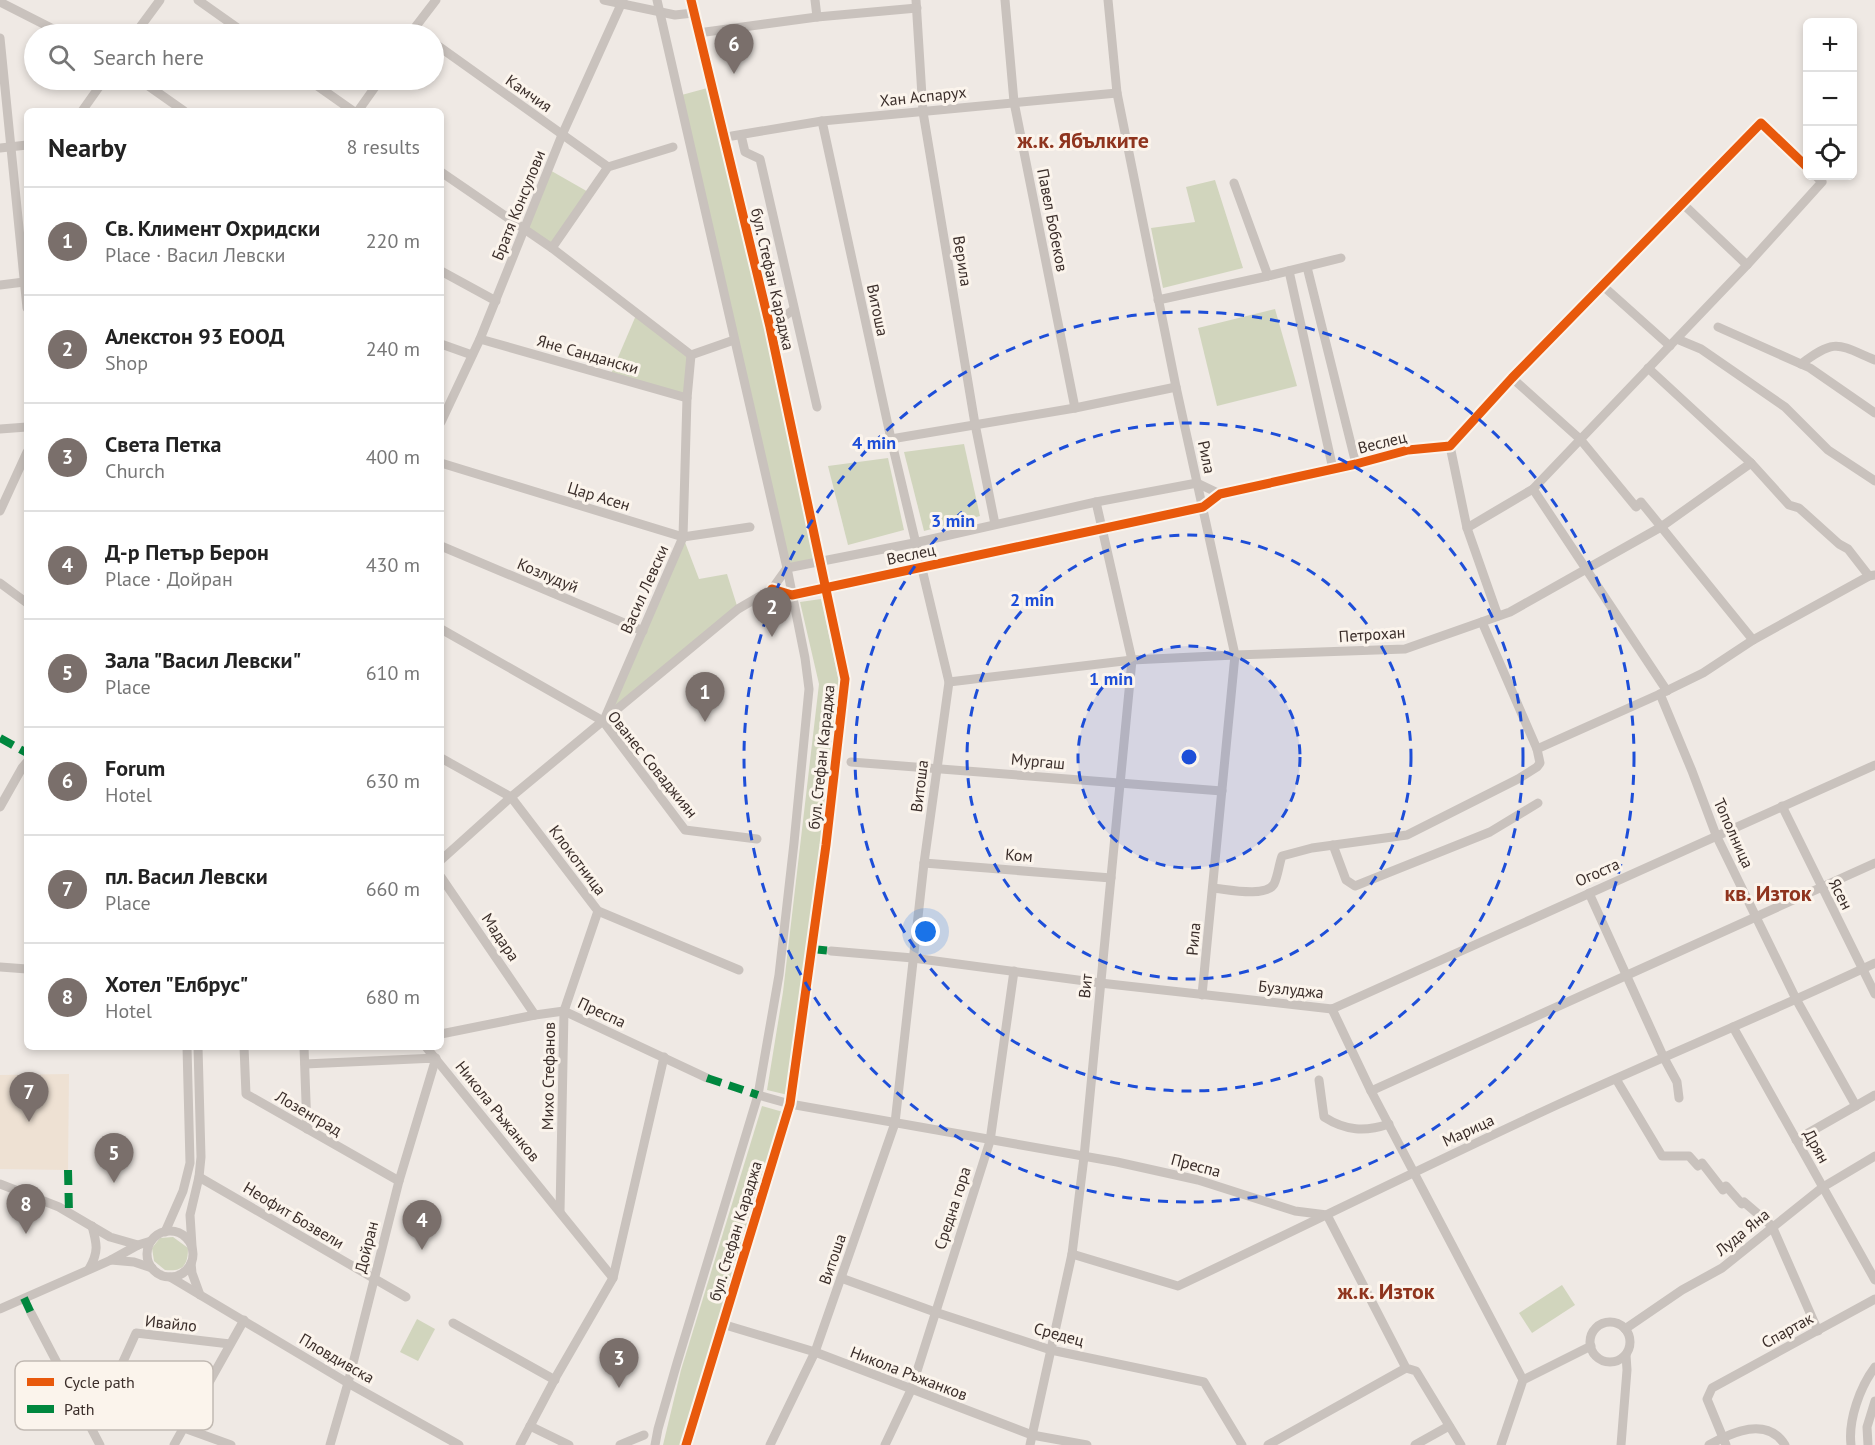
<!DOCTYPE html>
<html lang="en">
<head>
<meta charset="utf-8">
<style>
	:root { --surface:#fff; --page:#f2f2f2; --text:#222; --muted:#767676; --line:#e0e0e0; --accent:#7a6f6b }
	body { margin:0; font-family:"PT Sans",sans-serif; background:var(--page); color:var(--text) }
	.controls { position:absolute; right:18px; top:18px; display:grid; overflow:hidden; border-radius:9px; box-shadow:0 3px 9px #0003 }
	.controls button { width:54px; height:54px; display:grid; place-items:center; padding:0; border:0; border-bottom:2px solid var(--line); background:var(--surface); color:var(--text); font:30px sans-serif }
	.you { position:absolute; left:926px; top:932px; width:21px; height:21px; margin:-15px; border:4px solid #fff; border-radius:50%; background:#1a73e8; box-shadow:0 0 0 9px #1a73e833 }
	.badge { display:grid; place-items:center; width:39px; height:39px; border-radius:50%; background:var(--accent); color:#fff; font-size:20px; font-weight:700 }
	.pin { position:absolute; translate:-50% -50px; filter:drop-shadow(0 2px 3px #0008) }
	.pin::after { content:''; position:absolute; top:32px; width:21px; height:18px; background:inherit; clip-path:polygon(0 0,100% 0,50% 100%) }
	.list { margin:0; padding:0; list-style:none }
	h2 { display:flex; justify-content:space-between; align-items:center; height:78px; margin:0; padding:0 24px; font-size:26px }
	h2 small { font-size:20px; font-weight:400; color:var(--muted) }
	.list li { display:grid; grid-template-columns:39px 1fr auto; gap:18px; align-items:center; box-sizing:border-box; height:108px; padding:0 24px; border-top:2px solid var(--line) }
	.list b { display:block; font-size:22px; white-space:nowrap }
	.list p { margin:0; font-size:20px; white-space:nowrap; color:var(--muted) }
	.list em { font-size:20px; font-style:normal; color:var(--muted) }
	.icon { flex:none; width:33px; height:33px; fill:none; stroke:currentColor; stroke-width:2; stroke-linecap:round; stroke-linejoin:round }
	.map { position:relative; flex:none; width:1875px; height:1445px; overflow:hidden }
	.search { position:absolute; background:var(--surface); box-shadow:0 3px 9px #0003; left:24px; top:24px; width:420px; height:66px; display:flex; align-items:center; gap:15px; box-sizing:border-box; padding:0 21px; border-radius:33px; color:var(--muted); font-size:22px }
	.panel { position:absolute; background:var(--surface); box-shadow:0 3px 9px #0003; left:24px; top:108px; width:420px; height:942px; border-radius:9px }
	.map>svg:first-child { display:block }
	.green { fill:#d1d5bd }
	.plaza { fill:#eee1d3 }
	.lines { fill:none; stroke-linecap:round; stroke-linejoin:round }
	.minor { stroke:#c9c2bd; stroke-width:9 }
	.quiet { stroke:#00873e; stroke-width:8; stroke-dasharray:15 8; stroke-linecap:butt }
	.cycleway-casing { stroke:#fbf4ec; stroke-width:13 }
	.cycleway { stroke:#e8590c; stroke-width:9 }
	.ring { fill:none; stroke:#1d4ed8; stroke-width:3; stroke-dasharray:10 8 }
	.labels { text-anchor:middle; stroke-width:6; stroke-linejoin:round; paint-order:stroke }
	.street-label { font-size:16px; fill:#3b2e2a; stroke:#fbf4ec }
	.district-label { font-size:22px; font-weight:bold; fill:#8f341e; stroke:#fbf4ec }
	.key { fill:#fbf4ec; stroke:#c1b9b2; stroke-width:1.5 }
	.key-label { font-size:16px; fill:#3b2e2a }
	.centre { fill:#1d4ed8; stroke:#fbf4ec; stroke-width:3 }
	.ring-label { font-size:18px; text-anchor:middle; font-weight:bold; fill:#1d4ed8; stroke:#fbf4ec; stroke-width:6; stroke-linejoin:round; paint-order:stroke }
</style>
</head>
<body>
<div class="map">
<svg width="1875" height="1445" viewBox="0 0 1875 1445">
	<rect width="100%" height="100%" fill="#efe9e4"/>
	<g class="green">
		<polygon points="711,87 819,561 787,568 678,96"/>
		<polygon points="548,169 590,193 552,248 524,229"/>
		<polygon points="1215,180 1243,268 1163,288 1151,228 1195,222 1186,187"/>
		<polygon points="1275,309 1297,386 1217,406 1198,328"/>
		<polygon points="637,313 691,355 687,398 610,376"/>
		<polygon points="964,444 980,516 924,531 904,452"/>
		<polygon points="888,458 904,530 848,545 828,466"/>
		<polygon points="683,537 699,579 727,574 738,609 603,721"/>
		<polygon points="821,599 839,682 821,851 788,1095 767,1090 783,992 819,684 800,602"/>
		<polygon points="762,1106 783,1112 681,1445 663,1445 681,1370"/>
		<path d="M173,1237L188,1248C188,1266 182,1272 165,1270L154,1261L152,1248L160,1238Z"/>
		<polygon points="1562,1285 1575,1305 1532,1333 1519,1313"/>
		<polygon points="417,1319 435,1329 418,1361 400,1352"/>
	</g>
	<polygon class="plaza" points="69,1074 68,1170 0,1169 0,1075"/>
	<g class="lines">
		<g class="minor">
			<polyline points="198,0 246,34"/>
			<polyline points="604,0 675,15 693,13"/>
			<polyline points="815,0 817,17"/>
			<polyline points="916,0 923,112 975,424 995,524"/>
			<polyline points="1005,0 1014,102 1075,408"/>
			<polyline points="1108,0 1117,93 1176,387 1235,655 1202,995"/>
			<polyline points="0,2 63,34"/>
			<polyline points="698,33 817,17 917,8"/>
			<polyline points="135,34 160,0"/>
			<polyline points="410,34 436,0"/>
			<polyline points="0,38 27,308"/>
			<polyline points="434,43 608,167"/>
			<polyline points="140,80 184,111"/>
			<polyline points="309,80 353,111"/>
			<polyline points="82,111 104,80"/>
			<polyline points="358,111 380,80"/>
			<polyline points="741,135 745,152 760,159 817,407"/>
			<polyline points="732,136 822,121 1117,93"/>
			<polyline points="0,148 27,145"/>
			<polyline points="441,172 552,248 691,355 734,340"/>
			<polyline points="1234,183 1268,276"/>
			<polyline points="1683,204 1747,265"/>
			<polyline points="552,248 608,167 673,147"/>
			<polyline points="1307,267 1356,464"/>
			<polyline points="441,271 496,301"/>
			<polyline points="1289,271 1333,469"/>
			<polyline points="0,285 24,282 27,284"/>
			<polyline points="1603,286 1670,346"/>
			<polyline points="1158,300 1268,276 1341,258"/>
			<polyline points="770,327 793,310"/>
			<polyline points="1718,327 1810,368 1875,413"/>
			<polyline points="480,339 687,398"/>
			<polyline points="1677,339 1701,349 1785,407 1828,450 1875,481"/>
			<polyline points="441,344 472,355"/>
			<path d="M1801,364C1836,338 1837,344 1875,360"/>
			<polyline points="1648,368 1751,463 1789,505 1799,508 1839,544 1848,549 1869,576"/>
			<polyline points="1512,378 1580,439 1636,507 1641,502 1753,640"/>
			<polyline points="441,422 480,339 562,135 623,0"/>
			<polyline points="0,429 27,427"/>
			<polyline points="891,439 1075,408 1176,387"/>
			<polyline points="1450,446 1467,528 1498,616"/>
			<polyline points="441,463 683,537 750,527"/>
			<polyline points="1533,489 1667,691"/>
			<polyline points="0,511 27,452"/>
			<polyline points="1467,528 1533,489 1747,265 1822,182 1816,176"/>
			<polyline points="441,546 643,631"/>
			<polyline points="0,583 27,603"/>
			<polyline points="772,589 792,595 1203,507 1220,494 1356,464 1408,450 1450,446 1512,378 1761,123 1808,168"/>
			<polyline points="1482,622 1537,749"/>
			<polyline points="441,629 603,721 685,830 757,839"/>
			<polyline points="949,682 1132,660 1235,655 1405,649 1510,612 1661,527 1751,463"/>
			<polyline points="1660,694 1692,771 1716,835 1796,999 1856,1106"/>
			<polyline points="604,720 683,537 687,398 691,355"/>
			<polyline points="441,758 511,797 598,911 739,970"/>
			<polyline points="851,762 1222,791"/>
			<polyline points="1782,806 1875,994"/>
			<polyline points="0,807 22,768 27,762"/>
			<polyline points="1333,845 1346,880 1355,886 1490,832 1538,803"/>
			<polyline points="441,860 511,797 738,609 772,589 787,568 914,543 1096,502 1197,483 1220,494"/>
			<polyline points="924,863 1111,878"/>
			<polyline points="441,877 535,1015"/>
			<path d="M1213,888C1226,889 1266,898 1274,884C1278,876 1279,864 1282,856L1312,848L1407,835L1518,779L1537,767L1540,763L1537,749L1660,694L1703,673L1753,640L1869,576L1875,575"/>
			<polyline points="1589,893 1664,1058 1677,1082 1679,1098"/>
			<polyline points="831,951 913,958 1100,983 1332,1009"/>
			<polyline points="0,967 27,969"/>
			<polyline points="1332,1009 1875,765"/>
			<polyline points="1332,1009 1371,1091 1523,1380"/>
			<polyline points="1733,1027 1875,1280"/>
			<polyline points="441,1034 535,1015 564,1011 707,1078"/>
			<polyline points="244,1047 246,1094 399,1181"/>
			<polyline points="304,1047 307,1129"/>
			<polyline points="426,1047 613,1278"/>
			<polyline points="305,1064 436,1058 399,1181 348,1383 330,1445"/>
			<polyline points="1616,1079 1662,1156 1689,1156 1698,1166 1702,1163 1723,1190 1726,1186 1742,1204 1744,1202 1772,1226 1818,1331"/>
			<path d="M1319,1080L1324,1117C1346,1131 1365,1132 1389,1124"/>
			<polyline points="1371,1091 1875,863"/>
			<polyline points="758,1095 790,1104 1117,1162 1198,1180 1295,1211 1327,1215 1406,1368 1416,1371 1461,1445"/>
			<polyline points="1796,1140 1875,1095"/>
			<polyline points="199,1177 406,1297"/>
			<polyline points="0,1184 59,1207 110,1237 138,1245"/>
			<polyline points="560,1212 564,1011 598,911"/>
			<circle cx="170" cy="1254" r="23"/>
			<polyline points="165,1232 183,1191 190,1163 187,1047"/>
			<polyline points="192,1246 190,1215 199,1177 201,1157 198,1047"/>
			<path d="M1072,1254L1178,1286C1305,1226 1431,1163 1559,1104C1664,1056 1771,1012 1875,963"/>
			<polyline points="111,1260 134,1262 152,1268"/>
			<polyline points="191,1263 192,1273 200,1295"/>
			<path d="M89,1269C99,1252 97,1244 92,1226"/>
			<polyline points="170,1277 348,1383 459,1445"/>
			<polyline points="841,1278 935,1312 1051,1350 1204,1382 1242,1445"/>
			<polyline points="0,1309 111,1260 138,1245 151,1241"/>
			<polyline points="31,1313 100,1445"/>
			<circle cx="1610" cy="1342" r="20"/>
			<polyline points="453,1323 555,1380"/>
			<polyline points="722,1324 815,1352 1032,1435 1087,1445"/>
			<polyline points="1625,1329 1682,1290 1722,1268 1823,1187 1875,1156"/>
			<polyline points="86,1417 103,1406 136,1333 230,1344"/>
			<polyline points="530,1426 569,1445"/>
			<polyline points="184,1428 231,1445"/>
			<polyline points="174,1445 244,1320"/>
			<polyline points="520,1445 557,1375 613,1278 664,1057"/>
			<polyline points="620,1445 644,1435"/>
			<polyline points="655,1445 658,1429 677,1363 758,1095 779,975 794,843 809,689 805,658 787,568 657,0"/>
			<polyline points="686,1445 790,1104 826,845 845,679 770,327 691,0"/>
			<polyline points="770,1445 815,1352 895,1123 924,863 949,682 891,439 822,121"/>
			<polyline points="885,1445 911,1390 990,1141 1014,971"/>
			<polyline points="1030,1445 1072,1254 1084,1157 1132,660 1096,502"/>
			<polyline points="1268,1445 1406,1368"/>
			<polyline points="1415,1445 1449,1426"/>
			<polyline points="1501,1445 1523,1380 1591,1346"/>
			<polyline points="1621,1445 1627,1370 1626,1355"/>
			<path d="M1709,1445C1732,1432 1767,1416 1785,1445"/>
			<polyline points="1726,1445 1707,1399 1712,1388 1875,1299"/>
			<path d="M1851,1445C1848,1420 1860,1387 1875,1367"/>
			<polyline points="1868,1445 1867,1427 1875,1401"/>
		</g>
		<g class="quiet">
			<polyline points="0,738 27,753"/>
			<polyline points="812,949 831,951"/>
			<polyline points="707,1078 758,1095"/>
			<polyline points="68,1170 69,1213"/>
			<polyline points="24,1298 31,1313"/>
		</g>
		<defs>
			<g id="cycleway">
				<polyline points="772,589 792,595 1203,507 1220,494 1356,464 1408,450 1450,446 1512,378 1761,123 1808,168"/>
				<polyline points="686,1445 790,1104 826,845 845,679 770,327 691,0"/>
			</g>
		</defs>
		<use href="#cycleway" class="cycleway-casing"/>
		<use href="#cycleway" class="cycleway"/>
	</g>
	<circle cx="1189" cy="757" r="111" fill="#1d4ed8" fill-opacity=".12"/>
	<g class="ring">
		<circle cx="1189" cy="757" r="111"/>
		<circle cx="1189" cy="757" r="222"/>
		<circle cx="1189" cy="757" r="334"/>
		<circle cx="1189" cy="757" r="445"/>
	</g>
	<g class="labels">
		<g class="street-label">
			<text transform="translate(529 93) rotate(35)" y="6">Камчия</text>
			<text transform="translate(923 96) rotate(-6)" y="6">Хан Аспарух</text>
			<text transform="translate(518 205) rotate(-68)" y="6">Братя Консулови</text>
			<text transform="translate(1053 220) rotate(79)" y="6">Павел Бобеков</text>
			<text transform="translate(963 261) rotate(81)" y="6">Верила</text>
			<text transform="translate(773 279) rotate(77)" y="6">бул. Стефан Караджа</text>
			<text transform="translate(878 310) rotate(78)" y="6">Витоша</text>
			<text transform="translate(588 354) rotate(16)" y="6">Яне Сандански</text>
			<text transform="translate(1382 442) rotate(-14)" y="6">Веслец</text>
			<text transform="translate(1207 457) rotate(78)" y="6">Рила</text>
			<text transform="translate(599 496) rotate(17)" y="6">Цар Асен</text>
			<text transform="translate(911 554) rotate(-12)" y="6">Веслец</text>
			<text transform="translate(548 575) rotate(23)" y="6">Козлудуй</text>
			<text transform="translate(644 589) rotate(-66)" y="6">Васил Левски</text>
			<text transform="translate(1372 634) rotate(-4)" y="6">Петрохан</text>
			<text transform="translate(821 757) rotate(-84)" y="6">бул. Стефан Караджа</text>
			<text transform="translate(1038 761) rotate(5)" y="6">Мургаш</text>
			<text transform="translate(653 764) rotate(51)" y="6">Ованес Соваджиян</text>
			<text transform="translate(919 786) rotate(-83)" y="6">Витоша</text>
			<text transform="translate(1734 833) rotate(66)" y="6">Тополница</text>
			<text transform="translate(1019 855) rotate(5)" y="6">Ком</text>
			<text transform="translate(578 860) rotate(53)" y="6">Клокотница</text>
			<text transform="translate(1597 872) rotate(-24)" y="6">Огоста</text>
			<text transform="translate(1841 894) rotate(63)" y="6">Ясен</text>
			<text transform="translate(501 937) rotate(56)" y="6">Мадара</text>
			<text transform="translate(1193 939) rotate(-85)" y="6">Рила</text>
			<text transform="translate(1085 986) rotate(-84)" y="6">Вит</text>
			<text transform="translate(1291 989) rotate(6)" y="6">Бузлуджа</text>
			<text transform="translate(602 1012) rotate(25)" y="6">Преспа</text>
			<text transform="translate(548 1076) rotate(-89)" y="6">Михо Стефанов</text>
			<text transform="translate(498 1111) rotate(51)" y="6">Никола Ръжанков</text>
			<text transform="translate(309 1113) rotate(30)" y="6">Лозенград</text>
			<text transform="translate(1468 1130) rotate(-25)" y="6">Марица</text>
			<text transform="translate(1817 1146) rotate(61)" y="6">Дрян</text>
			<text transform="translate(1196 1165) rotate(15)" y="6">Преспа</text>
			<text transform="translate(952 1208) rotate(-72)" y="6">Средна гора</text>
			<text transform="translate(294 1215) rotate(31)" y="6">Неофит Бозвели</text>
			<text transform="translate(735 1231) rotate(-73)" y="6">бул. Стефан Караджа</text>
			<text transform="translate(1742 1232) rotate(-39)" y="6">Луда Яна</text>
			<text transform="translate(366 1247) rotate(-76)" y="6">Дойран</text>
			<text transform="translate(832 1259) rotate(-71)" y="6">Витоша</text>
			<text transform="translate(171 1323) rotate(6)" y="6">Ивайло</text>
			<text transform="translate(1787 1330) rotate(-29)" y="6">Спартак</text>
			<text transform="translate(1059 1334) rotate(15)" y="6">Средец</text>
			<text transform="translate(337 1358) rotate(30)" y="6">Пловдивска</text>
			<text transform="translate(909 1373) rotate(21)" y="6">Никола Ръжанков</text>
		</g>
		<g class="district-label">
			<text x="1083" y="148">ж.к. Ябълките</text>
			<text x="1768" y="901">кв. Изток</text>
			<text x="1386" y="1299">ж.к. Изток</text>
		</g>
	</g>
	<rect x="15" y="1361" width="198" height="69" rx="9" class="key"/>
	<rect x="27" y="1378" width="27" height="8" fill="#e8590c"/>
	<rect x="27" y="1405" width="27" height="8" fill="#00873e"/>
	<g class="key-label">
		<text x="64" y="1388">Cycle path</text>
		<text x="64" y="1415">Path</text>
	</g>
	<circle cx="1189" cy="757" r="9" class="centre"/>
	<g class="ring-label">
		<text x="874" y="449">4 min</text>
		<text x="953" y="527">3 min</text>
		<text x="1032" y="606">2 min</text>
		<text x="1111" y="685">1 min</text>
	</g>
</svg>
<div class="controls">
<button>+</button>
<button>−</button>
<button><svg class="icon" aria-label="locate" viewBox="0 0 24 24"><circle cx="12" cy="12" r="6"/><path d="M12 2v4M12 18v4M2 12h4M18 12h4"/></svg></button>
</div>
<div class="you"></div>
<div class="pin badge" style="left:705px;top:722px">1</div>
<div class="pin badge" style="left:772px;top:637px">2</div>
<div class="pin badge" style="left:619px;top:1388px">3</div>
<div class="pin badge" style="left:422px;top:1250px">4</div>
<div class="pin badge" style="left:114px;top:1183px">5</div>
<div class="pin badge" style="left:734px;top:74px">6</div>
<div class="pin badge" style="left:29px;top:1122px">7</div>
<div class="pin badge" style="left:26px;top:1234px">8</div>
<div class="search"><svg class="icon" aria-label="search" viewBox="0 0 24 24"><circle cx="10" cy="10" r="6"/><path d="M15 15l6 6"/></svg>Search here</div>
<section class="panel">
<h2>Nearby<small>8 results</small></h2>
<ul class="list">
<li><span class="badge">1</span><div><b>Св. Климент Охридски</b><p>Place · Васил Левски</p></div><em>220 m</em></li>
<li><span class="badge">2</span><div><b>Алекстон 93 ЕООД</b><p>Shop</p></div><em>240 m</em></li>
<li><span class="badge">3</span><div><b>Света Петка</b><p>Church</p></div><em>400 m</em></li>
<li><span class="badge">4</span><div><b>Д-р Петър Берон</b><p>Place · Дойран</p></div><em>430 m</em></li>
<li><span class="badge">5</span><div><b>Зала &quot;Васил Левски&quot;</b><p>Place</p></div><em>610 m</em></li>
<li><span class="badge">6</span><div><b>Forum</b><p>Hotel</p></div><em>630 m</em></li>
<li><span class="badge">7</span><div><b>пл. Васил Левски</b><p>Place</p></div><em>660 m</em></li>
<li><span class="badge">8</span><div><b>Хотел &quot;Елбрус&quot;</b><p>Hotel</p></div><em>680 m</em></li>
</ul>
</section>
</div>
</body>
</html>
